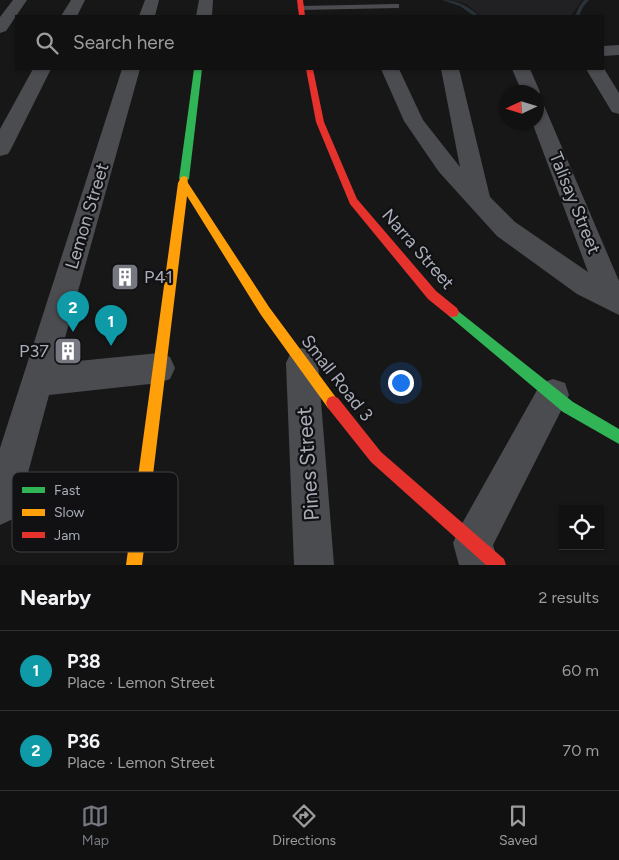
<!DOCTYPE html>
<html lang="en">
<head>
<meta charset="utf-8">
<style>
	:root { --surface:#111; --page:#1a1a1a; --text:#f1f3f6; --muted:#9c9d9f; --line:#303131; --accent:#757880 }
	body { margin:0; font-family:Figtree,sans-serif; background:var(--page); color:var(--text) }
	.controls { position:absolute; right:15px; bottom:15px; display:grid; overflow:hidden; border-radius:0px; box-shadow:0 1px 4px #0004 }
	.controls button { width:45px; height:45px; display:grid; place-items:center; padding:0; border:0; border-bottom:1px solid var(--line); background:var(--surface); color:var(--text); font:25px sans-serif }
	.compass { position:absolute; left:499px; top:85px; width:45px; height:45px; border-radius:50%; background:var(--surface); box-shadow:0 1px 4px #0004; rotate:266deg }
	.you { position:absolute; left:400px; top:382px; width:18px; height:18px; margin:-12px; border:4px solid #fff; border-radius:50%; background:#1a73e8; box-shadow:0 0 0 8px #1a73e833 }
	.badge { display:grid; place-items:center; width:32px; height:32px; border-radius:50%; background:var(--accent); color:#fff; font-size:16px; font-weight:700 }
	.pin { position:absolute; translate:-50% -41px; filter:drop-shadow(0 1px 2px #0008) }
	.pin::after { content:''; position:absolute; top:26px; width:18px; height:15px; background:inherit; clip-path:polygon(0 0,100% 0,50% 100%) }
	.list { margin:0; padding:0; list-style:none }
	h2 { display:flex; justify-content:space-between; align-items:center; height:65px; margin:0; padding:0 20px; font-size:21px }
	h2 small { font-size:16px; font-weight:400; color:var(--muted) }
	.list li { display:grid; grid-template-columns:32px 1fr auto; gap:15px; align-items:center; box-sizing:border-box; height:80px; padding:0 20px; border-top:1px solid var(--line) }
	.list b { display:block; font-size:19px; white-space:nowrap }
	.list p { margin:0; font-size:16px; white-space:nowrap; color:var(--muted) }
	.list em { font-size:16px; font-style:normal; color:var(--muted) }
	.icon { flex:none; width:28px; height:28px; fill:none; stroke:currentColor; stroke-width:2; stroke-linecap:round; stroke-linejoin:round }
	.map { position:relative; flex:none; width:619px; height:565px; overflow:hidden }
	.search { position:absolute; background:var(--surface); box-shadow:0 1px 4px #0004; left:15px; right:15px; top:15px; height:55px; display:flex; align-items:center; gap:12px; box-sizing:border-box; padding:0 18px; border-radius:0px; color:var(--muted); font-size:19px }
	.sheet { height:225px; background:var(--surface) }
	nav { display:flex; justify-content:space-around; align-items:center; box-sizing:border-box; height:70px; border-top:1px solid var(--line); background:var(--surface); font-size:14px; color:var(--muted) }
	nav a { display:grid; justify-items:center; gap:2px }
	nav .on { color:var(--accent) }
	.map>svg:first-child { display:block }
	.built { fill:#212123 }
	.lines { fill:none; stroke-linecap:round; stroke-linejoin:round }
	.stream { fill:#2a3239; fill-rule:evenodd }
	.lane { fill:#4b4c50; fill-rule:evenodd }
	.street { fill:#4b4c50; fill-rule:evenodd }
	.fast { fill:#30b455; fill-rule:evenodd }
	.slow { fill:#ff9f0a; fill-rule:evenodd }
	.jam { fill:#e5322d; fill-rule:evenodd }
	.labels { text-anchor:middle; stroke-width:4.5; stroke-linejoin:round; paint-order:stroke }
	.street-label { font-size:18px; fill:#a8adb8; stroke:#111113 }
	.poi-label { font-size:18px; fill:#a8adb8; stroke:#111113; text-anchor:start }
	.near-street-label { font-size:21px; fill:#a8adb8; stroke:#111113 }
	.key { fill:#111113; stroke:#3e4045; stroke-width:1 }
	.key-label { font-size:14px; fill:#a8adb8 }
</style>
</head>
<body>
<div class="map">
<svg width="619" height="565" viewBox="0 0 619 565">
	<rect width="100%" height="100%" fill="#171717"/>
	<polygon class="built" points="451,0 582,0 571,16 481,16 466,4"/>
	<g class="lines">
		<g class="stream">
			<path d="M442,0C457,0 468,6 479,16H474L460,6Z"/>
			<polygon points="584,0 589,0 583,7 579,16 575,16 579,7"/>
		</g>
		<polygon class="lane" points="396,4 399,4 399,8 301,10 297,8 301,6"/>
		<g class="street">
			<polygon points="13,0 27,0 6,31 0,33 0,17"/>
			<polygon points="71,0 85,0 77,16 61,16"/>
			<polygon points="145,0 159,0 155,16 139,16"/>
			<polygon points="199,0 213,0 212,16 196,16"/>
			<polygon points="619,45 619,55 603,56 603,46"/>
			<polygon points="603,67 619,93 619,114 612,112 586,69"/>
			<polygon points="33,69 51,69 11,149 8,154 0,156 0,129"/>
			<polygon points="122,69 140,69 58,363 159,353 170,357 175,368 170,379 159,383 49,395 19,506 13,519 0,525 0,448"/>
			<polygon points="381,69 399,69 423,120 460,167 441,69 459,69 490,197 515,222 588,272 532,122 536,122 536,101 543,103 619,281 619,315 577,294 497,236 439,172 404,121"/>
			<polygon points="512,69 530,69 540,92 538,96 536,92 522,92"/>
			<polygon points="302,348 313,352 318,363 334,565 294,565 286,363 291,352"/>
			<polygon points="553,379 565,383 569,395 493,545 499,565 459,565 453,543 459,529 541,383"/>
		</g>
		<g class="fast">
			<polygon points="194,69 202,69 189,179 184,182 179,179"/>
			<polygon points="453,307 573,402 619,429 619,444 563,412 449,316 447,312 449,308"/>
		</g>
		<polygon class="slow" points="184,176 187,177 188,183 269,307 340,403 338,408 333,410 328,408 261,315 187,196 142,565 126,565 178,183 181,177"/>
		<g class="jam">
			<polygon points="297,0 303,0 305,16 299,16"/>
			<polygon points="306,69 313,69 324,122 357,199 436,291 457,308 459,312 457,316 453,317 449,316 428,299 350,204 316,122"/>
			<polygon points="333,396 338,398 381,452 504,559 506,565 486,565 371,462 328,408 326,403 328,398"/>
		</g>
	</g>
	<defs>
		<symbol id="building-square" viewBox="-11 -11 22 22"><rect x="-9" y="-9" width="18" height="18" rx="4" fill="#757880" stroke="#111113"/><path d="M-4-6H4V6H1V3H-1V6H-4ZM-2.5-4.3h1.7v1.8h-1.7ZM.8-4.3h1.7v1.8H.8ZM-2.5-1h1.7V.8h-1.7ZM.8-1h1.7V.8H.8Z" fill="#fff"/></symbol>
	</defs>
	<g fill-rule="evenodd">
		<use href="#building-square" x="109" y="261" width="32" height="32"/>
		<use href="#building-square" x="52" y="335" width="32" height="32"/>
	</g>
	<g class="labels">
		<g class="street-label">
			<text transform="translate(575 203) rotate(68)" y="6">Talisay Street</text>
			<text transform="translate(87 216) rotate(-73)" y="6">Lemon Street</text>
			<text transform="translate(418 249) rotate(49)" y="6">Narra Street</text>
			<text transform="translate(337 378) rotate(52)" y="6">Small Road 3</text>
		</g>
		<g class="poi-label">
			<text x="144" y="283">P41</text>
			<text x="49" y="357" text-anchor="end">P37</text>
		</g>
		<g class="near-street-label">
			<text transform="translate(308 464) rotate(-94)" y="7">Pines Street</text>
		</g>
	</g>
	<rect x="12" y="472" width="166" height="80" rx="8" class="key"/>
	<rect x="22" y="487" width="23" height="6" fill="#30b455"/>
	<rect x="22" y="509" width="23" height="7" fill="#ff9f0a"/>
	<rect x="22" y="532" width="23" height="6" fill="#e5322d"/>
	<g class="key-label">
		<text x="54" y="495">Fast</text>
		<text x="54" y="517">Slow</text>
		<text x="54" y="540">Jam</text>
	</g>
</svg>
<div class="controls">
<button><svg class="icon" aria-label="locate" viewBox="0 0 24 24"><circle cx="12" cy="12" r="6"/><path d="M12 2v4M12 18v4M2 12h4M18 12h4"/></svg></button>
</div>
<svg class="compass" viewBox="-18 -18 36 36"><path d="M0-13l5 13h-10z" fill="#e53935"/><path d="M0 13l5-13h-10z" fill="#9c9d9f"/></svg>
<div class="you"></div>
<div class="pin badge" style="left:111px;top:346px;background:#0f9aa8">1</div>
<div class="pin badge" style="left:73px;top:332px;background:#0f9aa8">2</div>
<div class="search"><svg class="icon" aria-label="search" viewBox="0 0 24 24"><circle cx="10" cy="10" r="6"/><path d="M15 15l6 6"/></svg>Search here</div>
</div>
<section class="sheet">
<h2>Nearby<small>2 results</small></h2>
<ul class="list">
<li><span class="badge" style="background:#0f9aa8">1</span><div><b>P38</b><p>Place · Lemon Street</p></div><em>60 m</em></li>
<li><span class="badge" style="background:#0f9aa8">2</span><div><b>P36</b><p>Place · Lemon Street</p></div><em>70 m</em></li>
</ul>
</section>
<nav>
<a class="on"><svg class="icon" aria-label="map" viewBox="0 0 24 24"><path d="M3 6l6-2 6 2 6-2v14l-6 2-6-2-6 2zM9 4v14M15 6v14"/></svg>Map</a>
<a><svg class="icon" aria-label="directions" viewBox="0 0 24 24"><path d="M12 3l9 9-9 9-9-9zM9 14v-3h6M13 9l2 2-2 2"/></svg>Directions</a>
<a><svg class="icon" aria-label="saved" viewBox="0 0 24 24"><path d="M7 4h10v16l-5-4-5 4z"/></svg>Saved</a>
</nav>
</body>
</html>
